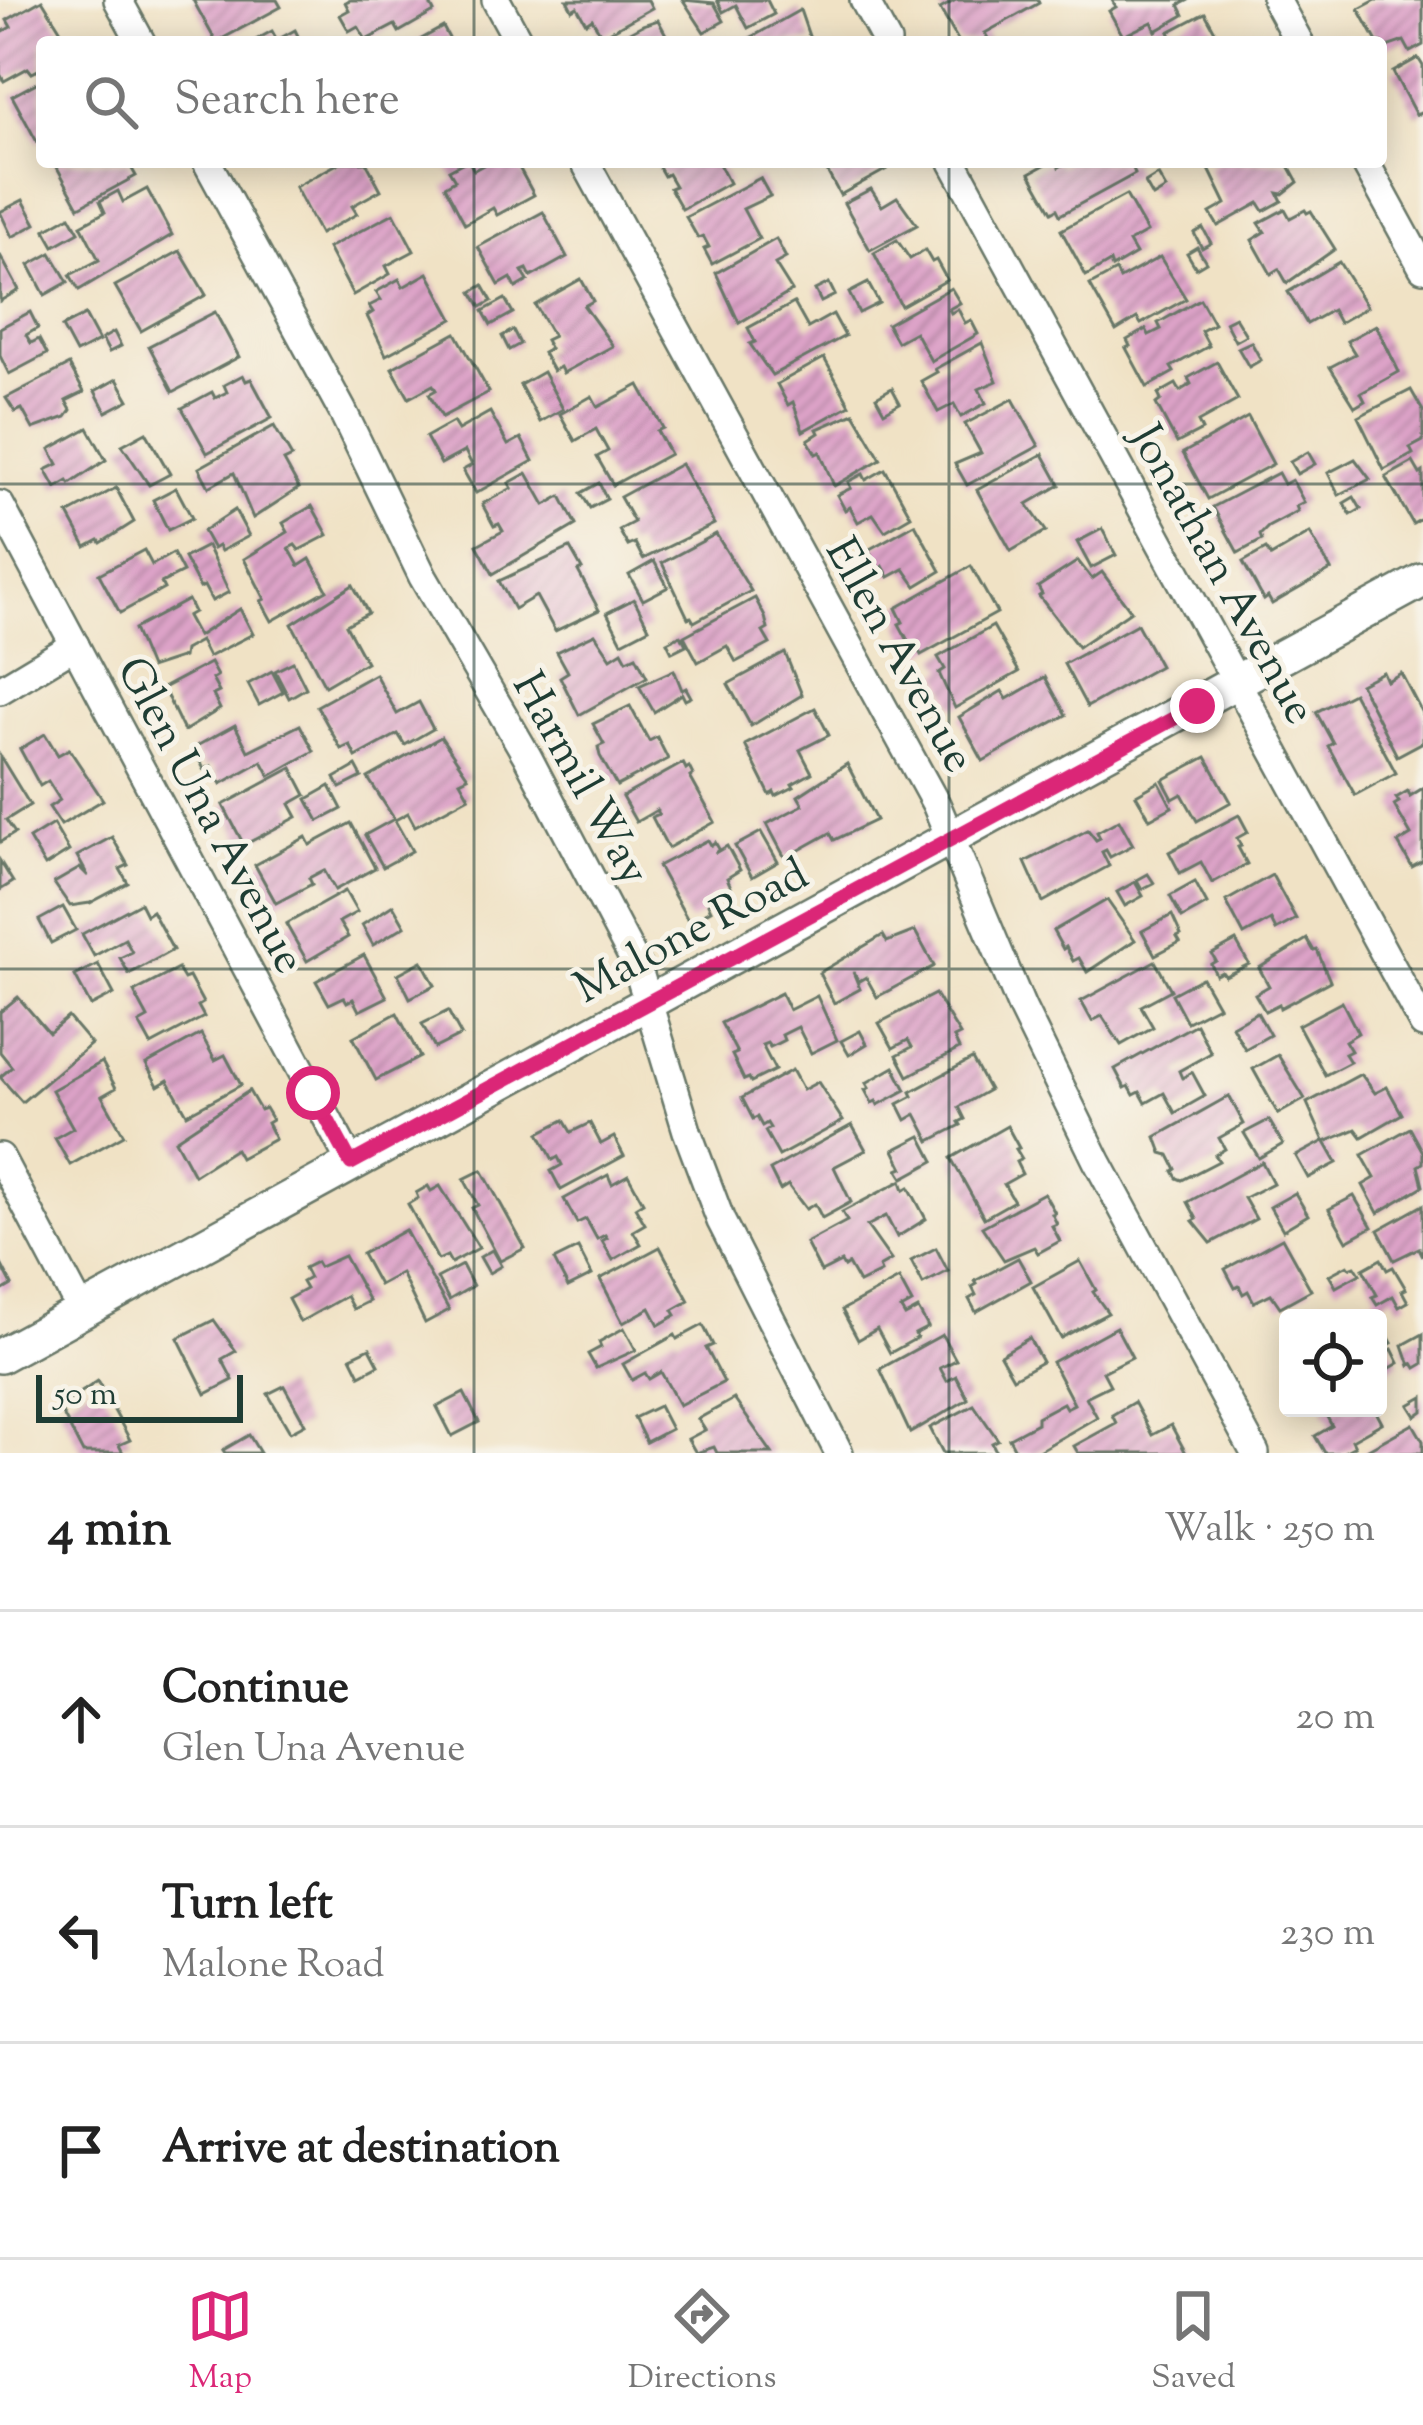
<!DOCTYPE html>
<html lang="en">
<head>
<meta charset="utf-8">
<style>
	:root { --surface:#fff; --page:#f6f6f6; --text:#222; --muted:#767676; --line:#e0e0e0; --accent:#db2777 }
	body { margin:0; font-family:"Sorts Mill Goudy",serif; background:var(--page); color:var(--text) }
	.controls { position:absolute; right:36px; bottom:36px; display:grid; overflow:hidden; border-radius:12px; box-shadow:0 6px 30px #0003 }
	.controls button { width:108px; height:108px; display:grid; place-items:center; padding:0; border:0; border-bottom:3px solid var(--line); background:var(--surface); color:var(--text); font:60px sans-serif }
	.scale { position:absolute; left:36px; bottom:30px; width:207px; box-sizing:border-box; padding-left:12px; border:6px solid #1f3d34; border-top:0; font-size:33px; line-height:42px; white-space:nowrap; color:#1f3d34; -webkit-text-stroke:9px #f7f3e8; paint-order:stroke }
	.stop { position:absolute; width:36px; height:36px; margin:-27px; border:9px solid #db2777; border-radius:50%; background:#fff }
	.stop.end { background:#db2777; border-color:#fff; box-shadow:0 3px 12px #0008 }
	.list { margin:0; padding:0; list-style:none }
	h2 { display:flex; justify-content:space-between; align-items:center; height:156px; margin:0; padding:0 48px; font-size:51px }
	h2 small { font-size:39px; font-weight:400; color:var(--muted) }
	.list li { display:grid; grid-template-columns:78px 1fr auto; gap:36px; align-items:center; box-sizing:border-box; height:216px; padding:0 48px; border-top:3px solid var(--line) }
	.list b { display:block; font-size:45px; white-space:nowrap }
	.list p { margin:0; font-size:39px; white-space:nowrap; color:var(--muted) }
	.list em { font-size:39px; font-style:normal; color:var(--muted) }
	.icon { flex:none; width:66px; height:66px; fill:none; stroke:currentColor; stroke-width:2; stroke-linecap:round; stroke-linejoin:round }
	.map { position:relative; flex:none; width:1423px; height:1453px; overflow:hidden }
	.search { position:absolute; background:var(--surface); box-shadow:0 6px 30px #0003; left:36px; right:36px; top:36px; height:132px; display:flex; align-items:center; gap:30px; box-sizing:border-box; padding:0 42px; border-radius:12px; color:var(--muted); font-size:45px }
	.sheet { height:804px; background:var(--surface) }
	nav { display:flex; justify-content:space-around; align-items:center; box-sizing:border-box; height:168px; border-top:3px solid var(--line); background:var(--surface); font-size:33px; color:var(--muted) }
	nav a { display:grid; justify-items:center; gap:6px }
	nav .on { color:var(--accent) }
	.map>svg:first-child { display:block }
	.building { fill:url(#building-hatch) }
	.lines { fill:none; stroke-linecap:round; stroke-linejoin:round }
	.minor-casing { stroke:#687767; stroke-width:32 }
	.tertiary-casing { stroke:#687767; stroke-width:38 }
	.minor { stroke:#fff; stroke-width:27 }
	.tertiary { stroke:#fff; stroke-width:33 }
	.route { stroke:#db2777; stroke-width:15 }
	.grid { fill:none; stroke:#1f3d34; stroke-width:3; stroke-opacity:0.55 }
	.labels { text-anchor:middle; stroke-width:10; stroke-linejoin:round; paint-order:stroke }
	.street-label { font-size:45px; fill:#1f3d34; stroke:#f7f3e8 }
</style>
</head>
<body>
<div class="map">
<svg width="1423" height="1453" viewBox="0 0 1423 1453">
	<defs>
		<pattern id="building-hatch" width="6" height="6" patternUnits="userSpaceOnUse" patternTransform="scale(3)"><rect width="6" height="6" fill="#dda3c8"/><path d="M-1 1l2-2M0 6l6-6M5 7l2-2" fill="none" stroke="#b386a3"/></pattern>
	</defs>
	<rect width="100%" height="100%" fill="#f7f3e8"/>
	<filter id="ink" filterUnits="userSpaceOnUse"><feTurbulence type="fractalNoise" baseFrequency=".00833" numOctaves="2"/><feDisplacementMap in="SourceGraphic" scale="24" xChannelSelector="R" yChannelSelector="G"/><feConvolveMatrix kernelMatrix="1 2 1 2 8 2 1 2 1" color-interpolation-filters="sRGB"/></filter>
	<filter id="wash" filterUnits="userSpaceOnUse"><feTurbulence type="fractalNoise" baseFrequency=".004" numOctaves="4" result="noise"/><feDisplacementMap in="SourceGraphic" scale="48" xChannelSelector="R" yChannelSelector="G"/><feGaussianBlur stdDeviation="2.7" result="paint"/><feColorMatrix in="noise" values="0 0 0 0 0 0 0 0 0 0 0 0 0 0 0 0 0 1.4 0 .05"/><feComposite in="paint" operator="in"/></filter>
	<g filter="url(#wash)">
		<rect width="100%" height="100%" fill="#f0e2c5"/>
		<g id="blocks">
			<g class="building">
				<polygon points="42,0 68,42 42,42 42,68 32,73 28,68 4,81 0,74 0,33 11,27 7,20"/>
				<polygon points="193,0 277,0 281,7 216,42"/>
				<polygon points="350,0 428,0 434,12 399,32 395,25 366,40 358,26 349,31 340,15 349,10 345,2"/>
				<polygon points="567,0 648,0 652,8 602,36 592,19 586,23 577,7 572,10"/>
				<polygon points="683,0 714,3 724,21 704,32"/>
				<polygon points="717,0 767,0 774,14 748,28 736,5 723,12"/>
				<polygon points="956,0 1038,0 1039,3 985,33 989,40 985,42 959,42 940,9"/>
				<polygon points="1112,0 1189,0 1179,5 1184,15 1156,31 1152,22 1123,36 1109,11 1116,7"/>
				<polygon points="1376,0 1423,0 1423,45 1410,52 1404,41 1381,49 1381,42 1377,42 1359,9"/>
				<polygon points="800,10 811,42 743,42"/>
				<polygon points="1205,13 1221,42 1174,42 1169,32"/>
				<polygon points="658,20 670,42 611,42 643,25"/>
				<polygon points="443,27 451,42 416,42"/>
				<polygon points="295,30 301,42 252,42 272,31 277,40"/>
				<polygon points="1418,58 1423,66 1423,112 1416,115 1393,72"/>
				<polygon points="42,80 42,139 37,142 12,96"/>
				<polygon points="54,162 128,162 136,176 79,207"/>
				<polygon points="341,162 366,162 381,190 352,206 357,214 320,234 295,187"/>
				<polygon points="464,162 469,162 474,170 489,162 516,162 534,195 497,215 493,208 465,224 445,186 455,180 449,170"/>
				<polygon points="656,162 718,162 729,183 682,209 670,188 675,186 668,174 664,176"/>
				<polygon points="822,162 883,162 887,169 840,195"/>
				<polygon points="1050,162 1057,162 1059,167 1068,162 1131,162 1135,174 1060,215 1057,209 1052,212 1030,173"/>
				<polygon points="1217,162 1287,162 1298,182 1283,194 1278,193 1282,201 1264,211 1259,203 1218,226 1210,213 1226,204 1208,167"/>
				<polygon points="1158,175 1166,189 1153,197 1145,183"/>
				<polygon points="760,178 770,196 743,209 759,239 712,264 704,249 709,247 703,236 698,238 686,217"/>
				<polygon points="147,189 172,235 79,290 70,275 99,260 81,225 105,212 100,201 118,191 123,202"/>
				<polygon points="871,189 882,206 897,197 917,225 870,250 844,203"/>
				<polygon points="1126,195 1147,232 1129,242 1136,254 1112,268 1110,262 1086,276 1061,230"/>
				<polygon points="23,200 36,224 12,237 0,212"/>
				<polygon points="1285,209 1290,218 1305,210 1307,213 1311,211 1335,249 1287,283 1279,269 1271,274 1252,240 1265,232 1259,223"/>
				<polygon points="543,212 567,257 531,277 527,269 522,271 528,281 516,288 511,278 499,285 478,247"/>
				<polygon points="394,213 414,251 386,266 390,274 353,295 328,248"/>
				<polygon points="70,216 79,232 54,246 45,230"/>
				<polygon points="1203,228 1211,243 1202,248 1194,233"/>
				<polygon points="776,239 786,258 775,264 792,291 739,323 716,273"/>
				<polygon points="897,240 910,259 925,250 932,262 936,260 947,280 901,306 874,253"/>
				<polygon points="1197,247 1206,262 1196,268 1187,253"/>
				<polygon points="180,251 206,295 141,331 115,286"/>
				<polygon points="51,253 68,282 45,295 29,265"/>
				<polygon points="0,255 19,290 0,301"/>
				<polygon points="1160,257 1186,299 1141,324 1137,318 1116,331 1090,285 1116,271 1120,279"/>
				<polygon points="1339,262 1367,307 1339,323 1332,310 1307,324 1288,292"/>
				<polygon points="428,273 453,319 386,355 367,316 373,312 369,306 381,300 376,292 399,279 403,287"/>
				<polygon points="581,279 593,301 584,306 613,346 563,373 560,367 553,371 543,353 550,349 545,340 553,336 535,305"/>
				<polygon points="829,283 835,295 821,302 815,290"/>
				<polygon points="868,283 879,303 859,313 849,293"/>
				<polygon points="483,285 492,301 481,307 472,292"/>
				<polygon points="951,288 960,303 949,309 951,313 958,309 965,323 971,320 978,334 931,361 915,332 897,342 887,324"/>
				<polygon points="505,299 513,313 491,325 483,311"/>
				<polygon points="1200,299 1214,324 1201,331 1209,346 1171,367 1174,372 1147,387 1126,348 1130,346 1127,340 1146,329 1149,335 1161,329 1158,323"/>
				<polygon points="794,303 808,328 833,314 845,336 772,375 750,344 755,342 748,328"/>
				<polygon points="30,312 38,328 26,335 31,343 39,339 47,354 9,374 0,356 0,328"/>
				<polygon points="215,312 239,357 173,392 149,346"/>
				<polygon points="85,315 99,341 76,353 62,327"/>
				<polygon points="1235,317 1246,335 1235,341 1225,322"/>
				<polygon points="1376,325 1399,372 1361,393 1365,401 1355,407 1330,367 1355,354 1347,341"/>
				<polygon points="513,330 520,344 509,350 502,336"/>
				<polygon points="114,332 121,346 109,352 102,339"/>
				<polygon points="456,333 489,392 442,417 429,394 436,390 433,385 409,398 392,368"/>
				<polygon points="1251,342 1261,360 1249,367 1238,348"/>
				<polygon points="982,343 997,381 979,389 986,403 961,417 954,404 938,412 921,381 937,372 935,369"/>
				<polygon points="824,358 850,405 803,431 793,402 788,405 777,384"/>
				<polygon points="1217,362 1238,400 1198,422 1202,430 1177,443 1156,404 1161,400 1158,394 1176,384 1180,391 1191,384 1188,378"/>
				<polygon points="69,365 84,392 66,401 71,410 66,417 33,429 22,409 15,412 6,398"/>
				<polygon points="543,372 563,409 540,422 520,385"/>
				<polygon points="243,375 246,381 251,379 272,418 207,453 182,408 212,392 215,398 227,392 224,385"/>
				<polygon points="117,379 129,400 106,412 95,391"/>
				<polygon points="639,385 663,428 657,431 670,454 613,485 597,457 608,451 596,429 575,441 560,414 592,396 598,407"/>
				<polygon points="892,388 900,403 884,412 876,397"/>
				<polygon points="1411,390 1423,411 1423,441 1410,448 1413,454 1384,470 1358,417"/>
				<polygon points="1013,399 1039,446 967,485 955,464 981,453 965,424"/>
				<polygon points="490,412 508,445 521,438 533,461 476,493 463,470 472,465 465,451 441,464 426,437 453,422 458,430"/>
				<polygon points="854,413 881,459 834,486 820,452 816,454 808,440 819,433 817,429"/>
				<polygon points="1248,417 1273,464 1208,499 1183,453"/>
				<polygon points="274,426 292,457 284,461 299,488 253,518 234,473 209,487 199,468"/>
				<polygon points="88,428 106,460 70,484 68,481 56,488 46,470 58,464 50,449"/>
				<polygon points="146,432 170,474 149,485 122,445"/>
				<polygon points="1308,452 1315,464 1297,474 1290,462"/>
				<polygon points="1043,454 1060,485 1027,504 1046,531 1011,551 977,490"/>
				<polygon points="1355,459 1370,479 1339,495 1328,473"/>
				<polygon points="1413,462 1420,474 1423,472 1423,518 1413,524 1386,477"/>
				<polygon points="681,464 714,524 643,559 635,543 628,546 619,530 634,522 620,497"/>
				<polygon points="885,469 911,516 885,531 873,514 858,522 850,507 845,510 837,495 851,488 848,482 863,474 866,480"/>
				<polygon points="527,473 545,505 561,496 576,525 493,574 477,545 503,531 499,524 494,526 482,504 512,488 509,483"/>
				<polygon points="1278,473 1284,484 1292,480 1304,502 1296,506 1298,511 1268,527 1260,535 1262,540 1238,553 1213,507"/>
				<polygon points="599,483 607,499 590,508 581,493"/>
				<polygon points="116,488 134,522 101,543 99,540 86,547 68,514"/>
				<polygon points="176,488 192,518 168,530 153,500"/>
				<polygon points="1354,497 1361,509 1351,515 1344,503"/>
				<polygon points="312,506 328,535 299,550 295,545 289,548 299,566 310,559 327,590 272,621 261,601 265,599 244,559 288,532 283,523"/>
				<polygon points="235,510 249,536 221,551 218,546 213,549 203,531"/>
				<polygon points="915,524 941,571 916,586 904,569 889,577 883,566 879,569 868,550"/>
				<polygon points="1102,529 1116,555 1091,568 1077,542"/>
				<polygon points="1310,533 1331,570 1272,604 1268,597 1264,600 1243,562 1266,549 1271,556"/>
				<polygon points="716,534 751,591 694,622 691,617 688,618 662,563"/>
				<polygon points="207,546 229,592 212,601 204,586 200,588 184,558"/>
				<polygon points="570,548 582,569 578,571 599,610 555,631 536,596 514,609 499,581"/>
				<polygon points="144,550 152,565 173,553 183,572 161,583 164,589 120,613 99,574"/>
				<polygon points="654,561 668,587 643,600 629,575"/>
				<polygon points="1078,561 1092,579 1102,572 1131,611 1078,647 1039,596 1042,594 1038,587"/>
				<polygon points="971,566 997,613 921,655 916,646 912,648 899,624 903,622 896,608"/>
				<polygon points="353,585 368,613 346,625 366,662 325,686 292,624"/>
				<polygon points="755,598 765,617 768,629 763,632 770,644 736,662 727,646 698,662 684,636"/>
				<polygon points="634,599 649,628 622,642 607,613"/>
				<polygon points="188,600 194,612 187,616 198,636 240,609 253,634 208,657 200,641 184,650 183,657 150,668 134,629"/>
				<polygon points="1137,624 1160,666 1087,707 1064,664"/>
				<polygon points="993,626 1019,672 955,708 939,673 945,669 938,657"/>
				<polygon points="595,634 611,658 622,651 627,660 636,656 647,677 579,715 560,677 568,672 557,652"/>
				<polygon points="681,635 686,645 672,652 667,642"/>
				<polygon points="785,653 802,695 751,726 728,684"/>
				<polygon points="293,662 306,688 289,698 275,671"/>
				<polygon points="210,663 217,676 212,679 219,692 213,695 220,709 184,731 163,688"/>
				<polygon points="674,670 682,690 686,688 691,697 685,700 682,694 654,712 639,686"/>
				<polygon points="272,671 283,692 259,705 248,684"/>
				<polygon points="1383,672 1387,681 1401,673 1423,715 1423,742 1397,756 1360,684"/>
				<polygon points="375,674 397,714 419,702 433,729 405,745 398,734 356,757 350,745 341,749 317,706"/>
				<polygon points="1045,677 1066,715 983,761 959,717 1002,691 1007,699"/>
				<polygon points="1353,693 1396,773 1355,795 1328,746 1333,743 1316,712"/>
				<polygon points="630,706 649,741 657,737 668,759 617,786 600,756 598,747 604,744 593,724"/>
				<polygon points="815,708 829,735 800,750 812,773 792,784 794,787 776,796 774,792 770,795 745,745"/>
				<polygon points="235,725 248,751 300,725 314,751 270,776 262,761 221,784 211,766 204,769 193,748"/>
				<polygon points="45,734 58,755 69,749 103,800 61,825 49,807 60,800 48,781 40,786 20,749"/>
				<polygon points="441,737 468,777 460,781 469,797 415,826 408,813 395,820 368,778"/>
				<polygon points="0,756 30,805 6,820 15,833 0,842"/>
				<polygon points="1206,757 1231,802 1197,821 1182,794 1173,799 1163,780"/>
				<polygon points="683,763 686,769 689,767 693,775 690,777 715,822 668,848 652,817 659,814 657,810 636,822 622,797"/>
				<polygon points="847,764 876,820 834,840 830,833 785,858 767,824 803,805 798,796"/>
				<polygon points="356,766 362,777 340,788 335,778"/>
				<polygon points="292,768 306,795 290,804 297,817 244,845 223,805"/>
				<polygon points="1159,782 1172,807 1150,819 1136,795"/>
				<polygon points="330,786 342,809 319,821 307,799"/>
				<polygon points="1423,788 1423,861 1412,867 1398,843 1411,835 1394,805 1399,802 1396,798 1408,791 1410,796"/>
				<polygon points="1239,815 1248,832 1237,838 1241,846 1238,847 1247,864 1212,883 1201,862 1180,873 1169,852"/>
				<polygon points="394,819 412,851 383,867 365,835"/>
				<polygon points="1119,820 1133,845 1110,857 1106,850 1102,852 1109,866 1043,902 1025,862 1088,830 1096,840 1100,838 1097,832"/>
				<polygon points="351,823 375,868 335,890 324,870 309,878 312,884 276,903 255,865 306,837 310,845"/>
				<polygon points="53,824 69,851 45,866 29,839"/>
				<polygon points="761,832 778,862 752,877 735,846"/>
				<polygon points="112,837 128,865 120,869 128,883 90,903 70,906 54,883 80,868 88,876 77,856"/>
				<polygon points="708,840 711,845 715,842 719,849 715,853 727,846 740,870 727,878 731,887 711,898 708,904 711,910 689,922 658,866"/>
				<polygon points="0,861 13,882 0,890"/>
				<polygon points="1148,874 1154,883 1142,889 1137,880"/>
				<polygon points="1272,875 1296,919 1276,930 1271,920 1244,935 1226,901"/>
				<polygon points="1135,882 1143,896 1125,906 1117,892"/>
				<polygon points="1195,882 1207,904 1182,918 1170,896"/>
				<polygon points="345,891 357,912 339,922 348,937 307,961 286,924"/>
				<polygon points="1107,900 1135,940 1087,972 1079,958 1073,961 1066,947 1063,949 1053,931"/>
				<polygon points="140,903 146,915 152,911 173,950 129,974 120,958 132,952 125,939 94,956 82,934"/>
				<polygon points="393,905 405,926 373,945 362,925"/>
				<polygon points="63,907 76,930 51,943 39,920"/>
				<polygon points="1172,915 1181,935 1177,937 1180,942 1155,955 1142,931"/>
				<polygon points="915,931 934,966 877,997 866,977 859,981 853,972 860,989 834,1003 819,973 883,935 887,942"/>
				<polygon points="1307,939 1314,951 1317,950 1330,981 1280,1008 1279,1004 1265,1011 1255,994 1269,986 1259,968"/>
				<polygon points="1236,941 1249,964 1225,976 1222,972 1216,975 1211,964 1216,961 1212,954"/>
				<polygon points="364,955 387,997 359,1011 353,999 347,1002 344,997 329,1004 316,981"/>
				<polygon points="422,961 435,985 410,998 398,974"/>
				<polygon points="1155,961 1171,990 1141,1006 1153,1027 1121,1045 1102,1016 1092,1021 1081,1001"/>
				<polygon points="98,964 114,994 91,1006 75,976"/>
				<polygon points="178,969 184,979 189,977 203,1003 198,1006 204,1017 151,1045 139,1023 148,1018 134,992"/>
				<polygon points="1202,978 1218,1006 1187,1022 1172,994"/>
				<polygon points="781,993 789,1010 817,996 837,1040 811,1053 798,1027 782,1035 784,1040 770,1047 767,1043 762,1045 775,1070 751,1082 749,1078 744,1080 732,1055 737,1053 721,1023"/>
				<polygon points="935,994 960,1035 954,1038 959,1049 908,1076 897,1055 912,1047 908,1040 893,1048 879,1023"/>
				<polygon points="18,997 49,1033 68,1017 91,1044 22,1102 0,1077 12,1067 0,1052 0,1012"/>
				<polygon points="1342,1002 1358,1033 1345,1041 1351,1051 1345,1054 1350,1062 1325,1075 1298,1025"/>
				<polygon points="448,1011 461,1035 435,1048 422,1024"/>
				<polygon points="1257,1012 1270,1035 1245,1049 1232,1026"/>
				<polygon points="397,1013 420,1057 376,1080 353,1037"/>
				<polygon points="1196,1024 1211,1053 1179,1071 1182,1078 1192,1072 1205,1096 1175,1113 1164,1093 1146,1103 1140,1092 1134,1095 1129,1086 1125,1088 1115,1069"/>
				<polygon points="860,1031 867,1044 849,1055 841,1041"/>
				<polygon points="201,1034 215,1060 225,1055 241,1085 187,1114 168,1080 158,1086 146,1064"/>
				<polygon points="1278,1055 1305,1099 1278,1114 1253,1069"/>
				<polygon points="972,1059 989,1090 959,1107 965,1119 959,1122 961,1125 930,1141 916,1114 906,1120 898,1104 913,1096 911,1092"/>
				<polygon points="102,1062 116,1088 102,1096 124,1135 70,1165 55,1138 73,1128 52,1090"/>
				<polygon points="894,1067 906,1090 878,1105 876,1101 872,1103 865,1090 869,1088 866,1083"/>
				<polygon points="792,1070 803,1090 818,1082 843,1121 779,1156 765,1131 770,1128 767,1123 762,1126 757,1117 753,1119 742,1098"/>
				<polygon points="1361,1074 1375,1093 1387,1087 1402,1114 1362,1137 1356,1129 1325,1142 1337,1163 1308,1178 1296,1156 1324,1141 1307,1103"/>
				<polygon points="249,1091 260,1110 265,1108 272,1120 267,1123 275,1139 240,1158 235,1149 194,1175 175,1140"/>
				<polygon points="1229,1096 1244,1124 1219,1138 1225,1149 1215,1155 1219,1161 1182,1180 1177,1178 1173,1171 1176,1169 1169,1155 1162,1153 1156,1137"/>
				<polygon points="564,1120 571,1132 590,1123 601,1144 614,1137 624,1156 561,1190 551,1171 562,1165 558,1157 553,1160 539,1133"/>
				<polygon points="1269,1120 1283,1144 1259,1158 1244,1133"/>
				<polygon points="852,1125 866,1150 834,1167 851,1202 822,1218 815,1204 806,1209 788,1185 780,1190 770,1170"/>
				<polygon points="1007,1126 1019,1148 1016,1149 1022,1159 1016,1162 1022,1174 1004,1184 1014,1201 984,1218 951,1158"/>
				<polygon points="1410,1128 1423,1152 1423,1163 1418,1166 1423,1186 1378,1213 1363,1185 1375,1178 1362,1155"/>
				<polygon points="921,1136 934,1161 903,1178 898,1170 903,1168 894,1150"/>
				<polygon points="1262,1162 1273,1183 1244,1198 1256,1219 1211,1243 1193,1221 1197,1219 1188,1202"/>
				<polygon points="482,1170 525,1248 500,1261 472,1208 478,1205 464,1179"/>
				<polygon points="608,1175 612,1184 628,1175 643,1202 635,1207 645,1224 633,1231 641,1244 613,1260 602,1241 607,1238 605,1235 597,1239 586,1219 577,1223 564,1199"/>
				<polygon points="901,1181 904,1190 909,1187 926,1219 897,1237 886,1216 867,1226 891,1260 879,1267 881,1272 859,1283 848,1264 844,1267 841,1262 821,1272 806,1243 847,1221 842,1212"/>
				<polygon points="428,1186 431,1191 440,1186 479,1248 451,1263 447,1256 438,1260 408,1204 418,1198 416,1193"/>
				<polygon points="1044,1193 1055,1213 1052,1214 1057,1224 1052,1226 1060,1241 1038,1253 1034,1247 1004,1260 982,1227"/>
				<polygon points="1295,1193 1308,1215 1283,1230 1270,1207"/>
				<polygon points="1354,1196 1372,1227 1347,1241 1329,1209"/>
				<polygon points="1423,1205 1423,1256 1419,1248 1394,1260 1378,1230"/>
				<polygon points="405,1230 449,1310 425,1323 401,1273 379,1285 362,1254"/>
				<polygon points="1282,1238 1311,1290 1280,1307 1271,1294 1254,1302 1248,1291 1243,1294 1239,1286 1235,1288 1225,1269"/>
				<polygon points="660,1247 689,1301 673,1310 676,1315 659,1325 650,1308 623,1323 600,1279"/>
				<polygon points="578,1248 592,1275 568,1287 554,1260"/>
				<polygon points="936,1248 948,1271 923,1284 911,1261"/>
				<polygon points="492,1250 501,1266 489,1273 480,1257"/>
				<polygon points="344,1256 369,1301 353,1309 346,1296 300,1322 288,1299 306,1289 302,1282 309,1278 304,1268 316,1262 319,1267"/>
				<polygon points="1018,1258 1031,1281 976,1312 969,1299 976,1295 972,1287 977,1284 975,1281"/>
				<polygon points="1381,1259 1387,1270 1393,1267 1406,1289 1402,1291 1408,1302 1399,1307 1393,1296 1377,1305 1372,1297 1377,1295 1363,1269"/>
				<polygon points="1080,1261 1096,1290 1093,1292 1108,1313 1061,1338 1033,1287"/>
				<polygon points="0,1262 12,1285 0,1292"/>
				<polygon points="462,1265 473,1286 449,1300 437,1278"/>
				<polygon points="1348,1265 1350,1268 1355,1266 1360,1274 1336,1287 1329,1275"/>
				<polygon points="899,1279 912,1303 901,1309 905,1316 918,1309 928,1327 915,1334 917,1338 890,1353 877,1329 858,1340 842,1310"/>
				<polygon points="1378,1318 1392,1343 1378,1351"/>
				<polygon points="214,1320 236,1351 222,1359 233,1380 206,1394 178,1338"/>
				<polygon points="703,1325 713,1345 706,1348 724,1382 679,1405 661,1372 649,1379 645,1373 632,1380 623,1364 675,1335 677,1339"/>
				<polygon points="1116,1327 1132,1357 1103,1372 1110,1385 1086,1397 1097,1417 1035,1453 1017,1453 1009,1438 1037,1423 1037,1417 1063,1403 1066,1408 1074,1404 1052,1362"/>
				<polygon points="624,1328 636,1350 596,1368 588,1354 601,1347 599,1342"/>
				<polygon points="1423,1334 1423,1364 1416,1368 1413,1363 1410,1365 1403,1345"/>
				<polygon points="942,1335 956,1360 940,1368 947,1381 956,1376 968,1399 910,1433 880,1369"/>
				<polygon points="1029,1338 1042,1362 1013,1378 1000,1355"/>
				<polygon points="370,1348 379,1365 360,1375 351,1357"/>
				<polygon points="1392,1349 1399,1363 1387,1370 1380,1356"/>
				<polygon points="98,1381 130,1440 119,1445 123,1453 83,1453 59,1407"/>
				<polygon points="284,1386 305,1424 290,1432 268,1394"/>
				<polygon points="464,1393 479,1422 452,1436 437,1407"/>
				<polygon points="1423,1397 1423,1411 1416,1416 1409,1405"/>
				<polygon points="734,1399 772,1453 717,1453 714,1447 696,1453 688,1439 705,1430 698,1419"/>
				<polygon points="1134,1402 1152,1435 1171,1425 1186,1453 1078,1453 1074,1446 1116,1423 1112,1415"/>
				<polygon points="974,1405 998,1440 992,1443 997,1453 943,1453 930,1428"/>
				<polygon points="659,1406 671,1429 646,1442 634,1418"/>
				<polygon points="1322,1408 1374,1408 1382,1423 1352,1440 1355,1446 1342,1453 1325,1453 1315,1436 1332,1426"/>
				<polygon points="1413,1424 1423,1441 1423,1453 1361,1453"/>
				<polygon points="249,1435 260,1453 225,1453 223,1450"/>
			</g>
		</g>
	</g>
	<g filter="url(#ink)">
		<use href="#blocks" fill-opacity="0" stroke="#687767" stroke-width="3"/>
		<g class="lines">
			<defs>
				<g id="minor">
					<polyline points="118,0 141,42"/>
					<polyline points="496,0 519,42"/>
					<polyline points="864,0 887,42"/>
					<polyline points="1276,0 1299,42"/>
					<polyline points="207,162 342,410 423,577 527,756 637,966 687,1131 721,1221 839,1453"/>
					<polyline points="585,162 936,804 1022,1008 1097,1161 1255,1453"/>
					<polyline points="953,162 1423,1024"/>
					<polyline points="1365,162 1423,268"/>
					<polyline points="0,505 351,1163"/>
					<polyline points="0,690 75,645"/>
					<polyline points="0,1157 82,1312"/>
				</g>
				<polyline id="tertiary" points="0,1356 1423,580"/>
			</defs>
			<use href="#minor" class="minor-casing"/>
			<use href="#tertiary" class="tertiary-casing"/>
			<use href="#minor" class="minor"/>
			<use href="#tertiary" class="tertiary"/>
		</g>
	</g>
	<g class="lines" filter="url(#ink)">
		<polyline class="route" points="313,1093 351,1163 1197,706"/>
	</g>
	<path class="grid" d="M474,0V42M949,0V42M474,162V1453M949,162V1453M0,484H1423M0,969H1423"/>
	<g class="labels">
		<g class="street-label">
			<text transform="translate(1225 573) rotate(61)" y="16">Jonathan Avenue</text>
			<text transform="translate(902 654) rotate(61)" y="16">Ellen Avenue</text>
			<text transform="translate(583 777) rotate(61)" y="16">Harmil Way</text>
			<text transform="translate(213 814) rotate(62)" y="16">Glen Una Avenue</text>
			<text transform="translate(690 929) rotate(-28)" y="16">Malone Road</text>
		</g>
	</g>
</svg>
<div class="controls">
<button><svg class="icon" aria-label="locate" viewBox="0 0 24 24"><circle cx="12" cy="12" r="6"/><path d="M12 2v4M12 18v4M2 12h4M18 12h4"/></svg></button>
</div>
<div class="scale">50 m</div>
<div class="stop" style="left:313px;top:1093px"></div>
<div class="stop end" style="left:1197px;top:706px"></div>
<div class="search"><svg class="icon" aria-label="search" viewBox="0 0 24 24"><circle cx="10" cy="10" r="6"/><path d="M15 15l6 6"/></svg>Search here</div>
</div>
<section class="sheet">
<h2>4 min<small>Walk · 250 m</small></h2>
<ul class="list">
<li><svg class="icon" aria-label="ahead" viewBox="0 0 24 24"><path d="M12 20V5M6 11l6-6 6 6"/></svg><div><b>Continue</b><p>Glen Una Avenue</p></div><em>20 m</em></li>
<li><svg class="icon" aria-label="left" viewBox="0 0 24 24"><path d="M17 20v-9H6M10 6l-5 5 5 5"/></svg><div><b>Turn left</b><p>Malone Road</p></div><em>230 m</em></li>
<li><svg class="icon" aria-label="arrive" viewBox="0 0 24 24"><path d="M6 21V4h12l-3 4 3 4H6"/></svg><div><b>Arrive at destination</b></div></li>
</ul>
</section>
<nav>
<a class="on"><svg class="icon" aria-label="map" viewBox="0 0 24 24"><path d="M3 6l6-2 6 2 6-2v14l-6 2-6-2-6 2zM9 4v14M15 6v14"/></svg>Map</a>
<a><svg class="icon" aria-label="directions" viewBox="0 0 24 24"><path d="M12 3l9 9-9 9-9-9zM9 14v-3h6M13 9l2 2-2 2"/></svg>Directions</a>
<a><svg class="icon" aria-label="saved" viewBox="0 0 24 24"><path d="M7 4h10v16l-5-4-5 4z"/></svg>Saved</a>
</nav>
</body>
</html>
